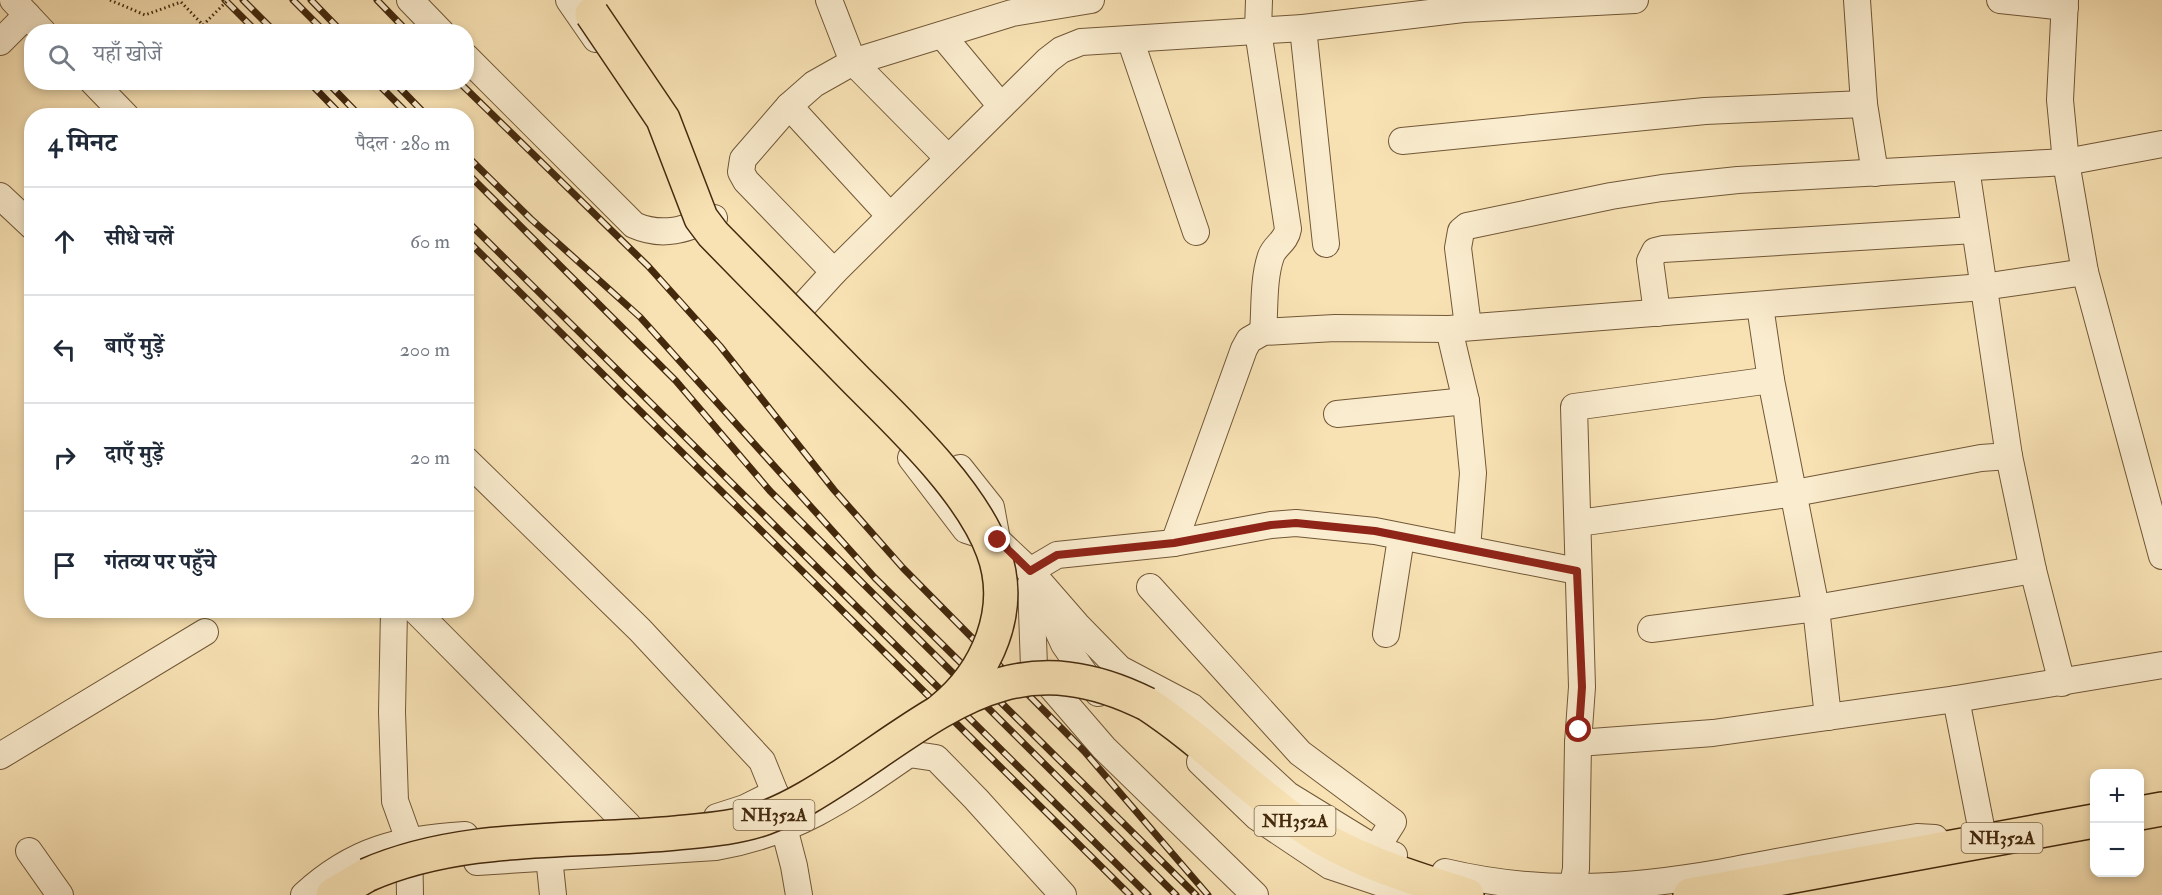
<!DOCTYPE html>
<html lang="hi">
<head>
<meta charset="utf-8">
<style>
	:root { --surface:#fff; --page:#f6f6f7; --text:#1f2937; --muted:#747a83; --line:#e0e1e3 }
	body { margin:0; font-family:"IM FELL Double Pica","Noto Serif Devanagari",serif; background:var(--page); color:var(--text) }
	.controls { position:absolute; right:18px; bottom:18px; display:grid; overflow:hidden; border-radius:12px; box-shadow:0 3px 9px #0003 }
	.controls button { width:54px; height:54px; display:grid; place-items:center; padding:0; border:0; border-bottom:2px solid var(--line); background:var(--surface); color:var(--text); font:30px sans-serif }
	.stop { position:absolute; width:18px; height:18px; margin:-14px; border:4px solid #8f2418; border-radius:50%; background:#fff }
	.stop.end { background:#8f2418; border-color:#fff; box-shadow:0 2px 6px #0008 }
	.list { margin:0; padding:0; list-style:none }
	h2 { display:flex; justify-content:space-between; align-items:center; height:78px; margin:0; padding:0 24px; font-size:26px }
	h2 small { font-size:20px; font-weight:400; color:var(--muted) }
	.list li { display:grid; grid-template-columns:39px 1fr auto; gap:18px; align-items:center; box-sizing:border-box; height:108px; padding:0 24px; border-top:2px solid var(--line) }
	.list b { display:block; font-size:22px; white-space:nowrap }
	.list em { font-size:20px; font-style:normal; color:var(--muted) }
	.icon { flex:none; width:33px; height:33px; fill:none; stroke:currentColor; stroke-width:2; stroke-linecap:round; stroke-linejoin:round }
	.map { position:relative; flex:none; width:2162px; height:895px; overflow:hidden }
	.search { position:absolute; background:var(--surface); box-shadow:0 3px 9px #0003; left:24px; top:24px; width:450px; height:66px; display:flex; align-items:center; gap:15px; box-sizing:border-box; padding:0 21px; border-radius:24px; color:var(--muted); font-size:22px }
	.panel { position:absolute; background:var(--surface); box-shadow:0 3px 9px #0003; left:24px; top:108px; width:450px; height:510px; border-radius:24px }
	.map>svg:first-child { display:block }
	.lines { fill:none; stroke-linecap:round; stroke-linejoin:round }
	.minor-casing { stroke:#715737; stroke-width:28 }
	.highway-casing { stroke:#44290d; stroke-width:36 }
	.path { stroke:#44290d; stroke-width:3; stroke-dasharray:1.5 3; stroke-linecap:butt }
	.minor { stroke:#faecce; stroke-width:26 }
	.highway { stroke:#f8e2b4; stroke-width:33 }
	.rail-casing { stroke:#44290d; stroke-width:7 }
	.rail { stroke:#faecce; stroke-width:4.5; stroke-dasharray:14; stroke-linecap:butt }
	.highway-bridge-casing { stroke:#44290d; stroke-width:36; stroke-linecap:butt }
	.path-bridge { stroke:#44290d; stroke-width:3; stroke-dasharray:1.5 3; stroke-linecap:butt }
	.highway-bridge { stroke:#f8e2b4; stroke-width:33 }
	.route { stroke:#8f2418; stroke-width:8 }
	.labels { text-anchor:middle; stroke-width:5; stroke-linejoin:round; paint-order:stroke }
	.shield { fill:#faecce; stroke:#7b6447; stroke-width:1.5 }
	.shield-label { font-size:18px; font-weight:bold; fill:#44290d }
</style>
</head>
<body>
<div class="map">
<svg width="2162" height="895" viewBox="0 0 2162 895">
	<rect width="100%" height="100%" fill="#f8e2b4"/>
	<filter id="stains"><feTurbulence type="fractalNoise" baseFrequency=".00333" numOctaves="4"/><feColorMatrix values="0 0 0 0 .2 0 0 0 0 .09 0 0 0 0 .02 0 0 0 .5 -.17"/></filter>
	<radialGradient id="worn" r=".72"><stop offset=".6" stop-color="#630" stop-opacity="0"/><stop offset="1" stop-color="#630" stop-opacity=".3"/></radialGradient>
	<g class="lines">
		<defs>
			<g id="minor">
				<polyline points="13,0 43,32"/>
				<polyline points="410,0 441,32"/>
				<polyline points="569,0 596,39"/>
				<polyline points="829,0 853,62 948,158"/>
				<path d="M1259,0L1258,31L1288,229C1286,242 1275,245 1271,256C1263,279 1265,309 1263,332"/>
				<polyline points="1857,0 1864,104 1875,173"/>
				<polyline points="2000,0 2065,7"/>
				<polyline points="2065,0 2060,100 2066,162 2085,272 2162,556"/>
				<polyline points="1303,28 1326,244"/>
				<polyline points="942,35 1001,106"/>
				<polyline points="1130,39 1196,232"/>
				<polyline points="0,42 27,15"/>
				<path d="M466,57L634,225C663,238 686,229 714,218"/>
				<polyline points="93,82 126,116"/>
				<polyline points="789,106 890,216"/>
				<polyline points="1402,141 1705,111 1864,104"/>
				<polyline points="1966,168 2009,456 2033,570 2062,683"/>
				<polyline points="0,196 32,226"/>
				<polyline points="834,272 746,181 741,172 743,159 789,106 814,84 853,62 1012,13 1091,0"/>
				<polyline points="803,306 834,272 1048,60 1061,50 1081,42 1303,28 1463,9 1635,0"/>
				<polyline points="1760,306 1771,380 1816,608 1828,717"/>
				<polyline points="1657,313 1650,261 1655,251 1663,249 1974,230"/>
				<polyline points="1468,326 1458,248 1461,231 1467,226 1611,196 1662,188 1738,180 2066,162 2162,144"/>
				<polyline points="1449,329 1466,401 1473,473 1467,549"/>
				<polyline points="1337,414 1466,401"/>
				<polyline points="911,458 966,530 997,540 1030,571 1077,625 1120,669 1192,707 1288,795 1376,849 1394,855"/>
				<polyline points="466,460 640,630 762,761 775,793 794,866 799,895"/>
				<polyline points="960,468 991,507 997,540"/>
				<polyline points="1578,523 1795,493 1981,458 2009,456"/>
				<polyline points="1174,543 1244,349 1249,340 1263,332 1335,328 1449,329 1983,287 2085,272"/>
				<polyline points="1030,571 1057,555 1174,543 1271,525 1296,523 1375,531 1577,571"/>
				<polyline points="1031,583 1034,667 1104,748 1255,895"/>
				<polyline points="1150,587 1300,753 1393,822 1376,849"/>
				<polyline points="1043,598 1064,644 1098,693"/>
				<polyline points="394,610 392,712 395,801 409,840 410,895"/>
				<polyline points="415,610 628,825"/>
				<polyline points="1651,629 1816,608 2033,570"/>
				<polyline points="1386,634 1401,538"/>
				<polyline points="1956,699 1984,842"/>
				<polyline points="1578,743 1713,733 1956,699 2162,665"/>
				<polyline points="0,756 205,632"/>
				<polyline points="1200,762 1257,817 1330,866 1402,890"/>
				<polyline points="717,817 745,808 775,793"/>
				<polyline points="29,851 60,895"/>
				<polyline points="549,857 553,895"/>
				<path d="M477,862L716,847C796,833 844,799 909,754L936,758L976,799L1063,895"/>
				<path d="M1445,872C1542,895 1627,889 1724,872C1789,860 1853,847 1917,837L1935,838"/>
				<polyline points="1571,893 1576,869 1578,743 1582,687 1574,407 1771,380"/>
				<path d="M304,895C354,849 399,839 465,835"/>
			</g>
			<g id="highway">
				<path d="M1147,704C1199,738 1244,784 1295,821C1347,858 1406,876 1467,895"/>
				<polyline points="2140,813 2162,809"/>
				<polyline points="333,895 367,875"/>
				<polyline points="1690,895 2094,821"/>
			</g>
		</defs>
		<use href="#minor" class="minor-casing"/>
		<use href="#highway" class="highway-casing"/>
		<polyline class="path" points="110,0 145,15 181,2 203,25"/>
		<use href="#minor" class="minor"/>
		<use href="#highway" class="highway"/>
		<defs>
			<g id="rail">
				<polyline points="225,0 257,32"/>
				<polyline points="243,0 275,32"/>
				<polyline points="293,0 325,32"/>
				<polyline points="311,0 342,32"/>
				<polyline points="377,0 408,32"/>
				<polyline points="309,82 342,116"/>
				<polyline points="327,82 360,116"/>
				<polyline points="376,82 410,116"/>
				<polyline points="394,82 427,116"/>
				<polyline points="459,82 648,266 720,346 834,490 903,568 1084,751 1208,895"/>
				<polyline points="466,155 531,219 640,317 875,578 1196,895"/>
				<polyline points="466,172 676,381 770,491 1176,895"/>
				<polyline points="466,220 1148,895"/>
				<polyline points="466,239 1130,895"/>
			</g>
		</defs>
		<use href="#rail" class="rail-casing"/>
		<use href="#rail" class="rail"/>
		<defs>
			<g id="highway-bridge">
				<path d="M592,14L663,119L701,218L713,234C761,283 809,332 857,381C902,426 971,491 993,551C1015,610 987,673 941,710"/>
				<path d="M367,875C463,833 573,843 676,833C706,830 737,828 765,818C794,807 819,791 845,774C949,705 1018,640 1147,704"/>
			</g>
		</defs>
		<use href="#highway-bridge" class="highway-bridge-casing"/>
		<polyline class="path-bridge" points="203,25 228,0"/>
		<use href="#highway-bridge" class="highway-bridge"/>
	</g>
	<g class="lines">
		<polyline class="route" points="998,540 1030,571 1057,555 1174,543 1271,525 1296,523 1375,531 1577,571 1582,687 1579,730"/>
	</g>
	<g class="labels">
		<g class="shield">
			<rect x="733.5" y="800" width="81" height="30" rx="4.5"/>
			<rect x="1254.5" y="806" width="81" height="30" rx="4.5"/>
			<rect x="1961.5" y="823" width="81" height="30" rx="4.5"/>
		</g>
		<g class="shield-label">
			<text x="774" y="821">NH352A</text>
			<text x="1295" y="827">NH352A</text>
			<text x="2002" y="844">NH352A</text>
		</g>
	</g>
	<rect width="100%" height="100%" filter="url(#stains)"/>
	<rect width="100%" height="100%" fill="url(#worn)"/>
</svg>
<div class="controls">
<button>+</button>
<button>−</button>
</div>
<div class="stop" style="left:1579px;top:730px"></div>
<div class="stop end" style="left:998px;top:540px"></div>
<div class="search"><svg class="icon" aria-label="search" viewBox="0 0 24 24"><circle cx="10" cy="10" r="6"/><path d="M15 15l6 6"/></svg>यहाँ खोजें</div>
<section class="panel">
<h2>4 मिनट<small>पैदल · 280 m</small></h2>
<ul class="list">
<li><svg class="icon" aria-label="ahead" viewBox="0 0 24 24"><path d="M12 20V5M6 11l6-6 6 6"/></svg><div><b>सीधे चलें</b></div><em>60 m</em></li>
<li><svg class="icon" aria-label="left" viewBox="0 0 24 24"><path d="M17 20v-9H6M10 6l-5 5 5 5"/></svg><div><b>बाएँ मुड़ें</b></div><em>200 m</em></li>
<li><svg class="icon" aria-label="right" viewBox="0 0 24 24"><path d="M7 20v-9h11M14 6l5 5-5 5"/></svg><div><b>दाएँ मुड़ें</b></div><em>20 m</em></li>
<li><svg class="icon" aria-label="arrive" viewBox="0 0 24 24"><path d="M6 21V4h12l-3 4 3 4H6"/></svg><div><b>गंतव्य पर पहुँचे</b></div></li>
</ul>
</section>
</div>
</body>
</html>
